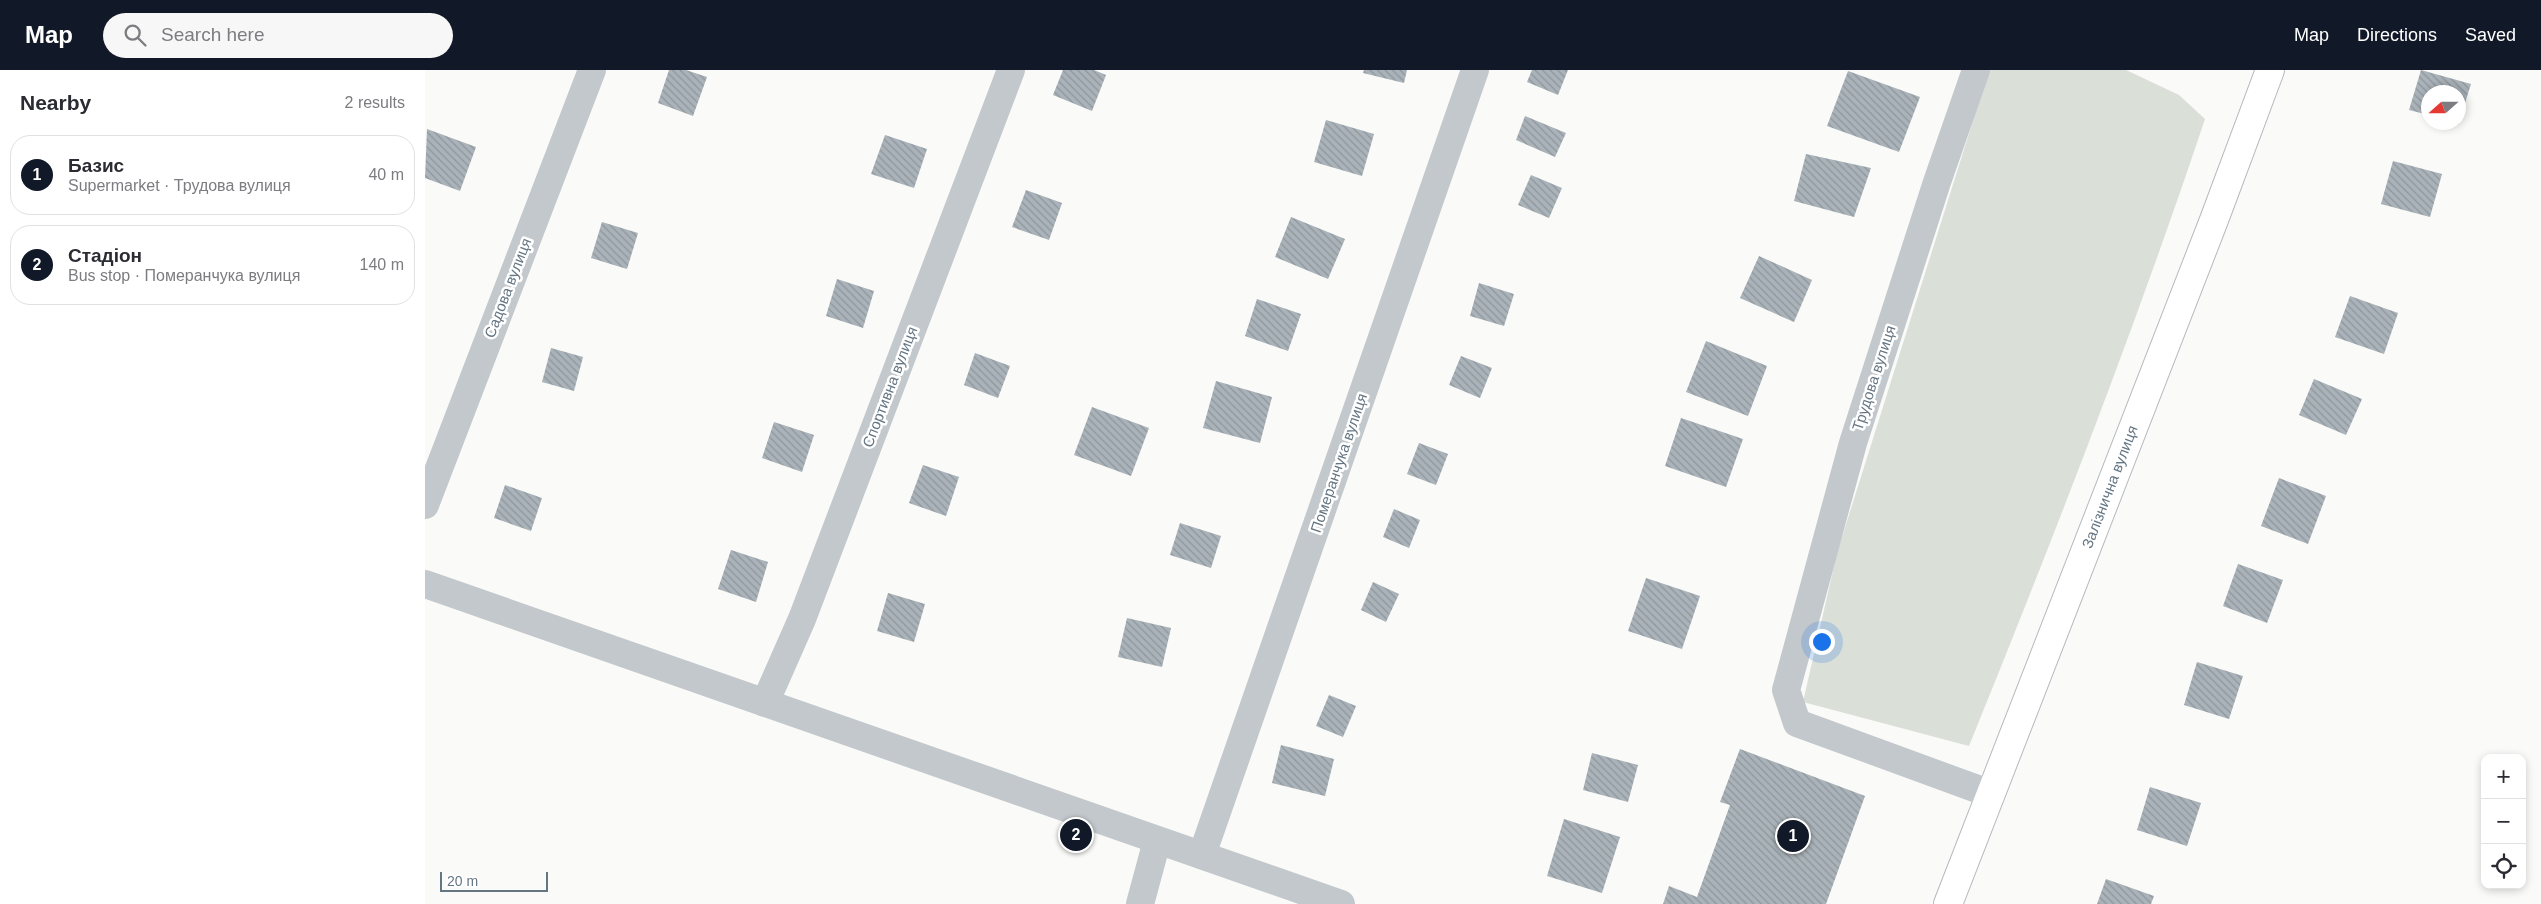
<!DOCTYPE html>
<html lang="en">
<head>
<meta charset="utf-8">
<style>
	:root { --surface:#fff; --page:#f7f7f7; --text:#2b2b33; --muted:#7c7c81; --line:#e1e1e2; --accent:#111827 }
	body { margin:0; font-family:Helvetica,sans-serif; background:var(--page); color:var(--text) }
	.controls { position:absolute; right:15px; bottom:15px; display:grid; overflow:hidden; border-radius:10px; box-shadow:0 2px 8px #0003 }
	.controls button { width:45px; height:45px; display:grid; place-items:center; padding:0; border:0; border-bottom:1px solid var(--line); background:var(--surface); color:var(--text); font:25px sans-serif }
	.compass { position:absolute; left:1996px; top:15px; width:45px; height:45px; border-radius:50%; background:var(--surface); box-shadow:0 2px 8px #0003; rotate:249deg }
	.scale { position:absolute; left:15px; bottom:12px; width:108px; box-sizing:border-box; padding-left:5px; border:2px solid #657683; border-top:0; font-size:14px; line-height:18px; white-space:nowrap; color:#657683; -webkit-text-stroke:4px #fff; paint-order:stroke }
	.you { position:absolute; left:1396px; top:571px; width:18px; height:18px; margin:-12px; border:4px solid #fff; border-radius:50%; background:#1a73e8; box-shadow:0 0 0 8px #1a73e833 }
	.badge { display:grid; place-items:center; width:32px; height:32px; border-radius:50%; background:var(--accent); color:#fff; font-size:16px; font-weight:700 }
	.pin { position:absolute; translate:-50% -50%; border:2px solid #fff; box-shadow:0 1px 5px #0006 }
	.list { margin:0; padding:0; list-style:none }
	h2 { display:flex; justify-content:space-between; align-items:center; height:65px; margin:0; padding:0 20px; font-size:21px }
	h2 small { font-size:16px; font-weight:400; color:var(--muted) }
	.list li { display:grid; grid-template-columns:32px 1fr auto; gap:15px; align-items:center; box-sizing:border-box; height:80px; margin:0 10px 10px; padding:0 10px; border:1px solid var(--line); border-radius:20px }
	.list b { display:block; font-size:19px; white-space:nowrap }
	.list p { margin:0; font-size:16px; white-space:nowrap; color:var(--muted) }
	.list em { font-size:16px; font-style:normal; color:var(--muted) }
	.icon { flex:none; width:28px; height:28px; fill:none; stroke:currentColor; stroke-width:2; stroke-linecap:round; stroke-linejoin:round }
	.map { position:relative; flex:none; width:2116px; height:834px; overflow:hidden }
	header { display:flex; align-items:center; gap:30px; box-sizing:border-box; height:70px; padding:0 25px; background:var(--accent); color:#fff }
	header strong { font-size:24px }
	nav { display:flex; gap:28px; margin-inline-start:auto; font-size:18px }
	.search { width:350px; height:45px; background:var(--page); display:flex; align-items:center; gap:12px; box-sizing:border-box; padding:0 18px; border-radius:28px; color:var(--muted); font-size:19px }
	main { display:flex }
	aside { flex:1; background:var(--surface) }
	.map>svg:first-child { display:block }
	.grass { fill:#dadfd7 }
	.building { fill:url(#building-back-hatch) }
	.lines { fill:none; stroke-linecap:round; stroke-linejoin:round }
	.major-casing { stroke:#b5babe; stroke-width:30 }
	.minor { stroke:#c3c8cc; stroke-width:28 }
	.major { stroke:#fff; stroke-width:28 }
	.labels { text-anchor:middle; stroke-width:5; stroke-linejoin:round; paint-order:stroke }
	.street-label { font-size:15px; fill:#657683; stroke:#fff }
</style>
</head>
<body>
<header>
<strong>Map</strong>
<div class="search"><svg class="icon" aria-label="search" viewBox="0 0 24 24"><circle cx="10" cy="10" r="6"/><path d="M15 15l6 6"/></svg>Search here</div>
<nav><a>Map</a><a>Directions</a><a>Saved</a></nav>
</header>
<main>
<aside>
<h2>Nearby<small>2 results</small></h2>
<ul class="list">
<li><span class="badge">1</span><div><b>Базис</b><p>Supermarket · Трудова вулиця</p></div><em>40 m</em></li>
<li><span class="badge">2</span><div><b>Стадіон</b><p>Bus stop · Померанчука вулиця</p></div><em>140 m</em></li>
</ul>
</aside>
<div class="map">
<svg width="2116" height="834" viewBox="0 0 2116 834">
	<defs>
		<pattern id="building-back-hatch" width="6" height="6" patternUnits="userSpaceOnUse" patternTransform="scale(1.25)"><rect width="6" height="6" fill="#aab3b9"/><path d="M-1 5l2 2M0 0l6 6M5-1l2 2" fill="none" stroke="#8e969c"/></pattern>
	</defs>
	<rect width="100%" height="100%" fill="#fafaf8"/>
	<path class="grass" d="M1564,0H1701L1754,25L1780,49C1709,261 1628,469 1544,676L1378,632L1412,483Z"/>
	<g class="building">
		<polygon points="244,0 261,0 282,7 268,46 233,33"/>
		<polygon points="638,0 669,0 681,5 667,41 628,25"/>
		<polygon points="939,0 982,0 979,13 938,3"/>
		<polygon points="1107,0 1143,0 1133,25 1102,12"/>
		<polygon points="1996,0 2046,14 2033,55 2028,53 2034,52 2034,22 2004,22 2004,45 1984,40"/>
		<polygon points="1423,1 1495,27 1474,82 1402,56"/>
		<polygon points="1100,46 1141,63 1130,87 1091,70"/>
		<polygon points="901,50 949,64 937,106 889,92"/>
		<polygon points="2,59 51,77 35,121 0,108"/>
		<polygon points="460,65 502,79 489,118 446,104"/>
		<polygon points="1381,84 1446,98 1429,147 1369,131"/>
		<polygon points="1968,91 2017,104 2005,147 1956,134"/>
		<polygon points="1106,105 1137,118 1124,148 1093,135"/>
		<polygon points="601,120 637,133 624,170 587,157"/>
		<polygon points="866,147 920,169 903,209 850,187"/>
		<polygon points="177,152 213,163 202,199 166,188"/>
		<polygon points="1334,186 1387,210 1369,252 1315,228"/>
		<polygon points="412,209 449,221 438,258 401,246"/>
		<polygon points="1054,213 1089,224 1079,256 1045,246"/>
		<polygon points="1925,226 1973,243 1959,284 1910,267"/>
		<polygon points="832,229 876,244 863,281 820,266"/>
		<polygon points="1281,271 1342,296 1323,346 1261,322"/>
		<polygon points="126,278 158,287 149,321 117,312"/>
		<polygon points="550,283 585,296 573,328 539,315"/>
		<polygon points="1036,286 1067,298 1055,328 1024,315"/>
		<polygon points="1889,309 1937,329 1921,365 1874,345"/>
		<polygon points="791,311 847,327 835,373 778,358"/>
		<polygon points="667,337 724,358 706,406 649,385"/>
		<polygon points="1256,348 1318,369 1301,417 1240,396"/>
		<polygon points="349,352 389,365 377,402 337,388"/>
		<polygon points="994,373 1023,384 1011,415 982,404"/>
		<polygon points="498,395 534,407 521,446 484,433"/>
		<polygon points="1854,408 1901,426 1883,474 1836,456"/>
		<polygon points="80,415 117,428 106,461 69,448"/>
		<polygon points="969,439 995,450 984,478 958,467"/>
		<polygon points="755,453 796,466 786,498 745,485"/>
		<polygon points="306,480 343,492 331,532 293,519"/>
		<polygon points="1813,494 1858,510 1842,553 1798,536"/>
		<polygon points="1221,508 1275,526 1257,579 1203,561"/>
		<polygon points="948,512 974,524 961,552 936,540"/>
		<polygon points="463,523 500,534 489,572 452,561"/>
		<polygon points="702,548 746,558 737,597 693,587"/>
		<polygon points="1772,592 1818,606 1804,649 1759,635"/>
		<polygon points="904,625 931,636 918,667 891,656"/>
		<polygon points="856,675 909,689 900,726 847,713"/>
		<polygon points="1315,679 1440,726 1401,834 1238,834 1244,816 1272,827 1305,735 1295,732"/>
		<polygon points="1167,683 1213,695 1203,732 1158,720"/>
		<polygon points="1725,717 1776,733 1762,776 1712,760"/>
		<polygon points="1139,749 1195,767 1177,823 1122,806"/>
		<polygon points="1681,809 1729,826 1726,834 1672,834"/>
	</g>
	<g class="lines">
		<defs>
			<polyline id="major" points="1523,834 1789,150 1845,0"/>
		</defs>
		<use href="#major" class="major-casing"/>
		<g class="minor">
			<polyline points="1551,0 1512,112 1428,373 1361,620 1372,653 1566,724"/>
			<polyline points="0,435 167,0"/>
			<polyline points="0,514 916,834"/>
			<polyline points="340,633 377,549 586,0"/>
			<polyline points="777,785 1050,0"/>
			<polyline points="715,834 732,771"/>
		</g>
		<use href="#major" class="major"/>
	</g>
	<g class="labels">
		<g class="street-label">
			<text transform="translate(83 218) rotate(-69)" y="5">Садова вулиця</text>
			<text transform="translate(1449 308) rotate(-72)" y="5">Трудова вулиця</text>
			<text transform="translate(465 317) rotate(-69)" y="5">Спортивна вулиця</text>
			<text transform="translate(914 393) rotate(-71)" y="5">Померанчука вулиця</text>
			<text transform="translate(1685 417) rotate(-69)" y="5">Залізнична вулиця</text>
		</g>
	</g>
</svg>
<div class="controls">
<button>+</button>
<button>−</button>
<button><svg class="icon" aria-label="locate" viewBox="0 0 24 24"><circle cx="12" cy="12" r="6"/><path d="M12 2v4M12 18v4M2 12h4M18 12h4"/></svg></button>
</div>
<svg class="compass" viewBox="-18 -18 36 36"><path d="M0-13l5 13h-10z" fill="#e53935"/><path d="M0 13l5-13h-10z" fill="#7c7c81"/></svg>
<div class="scale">20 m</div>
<div class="you"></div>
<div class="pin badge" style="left:1368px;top:766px">1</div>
<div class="pin badge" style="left:651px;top:765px">2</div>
</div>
</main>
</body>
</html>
